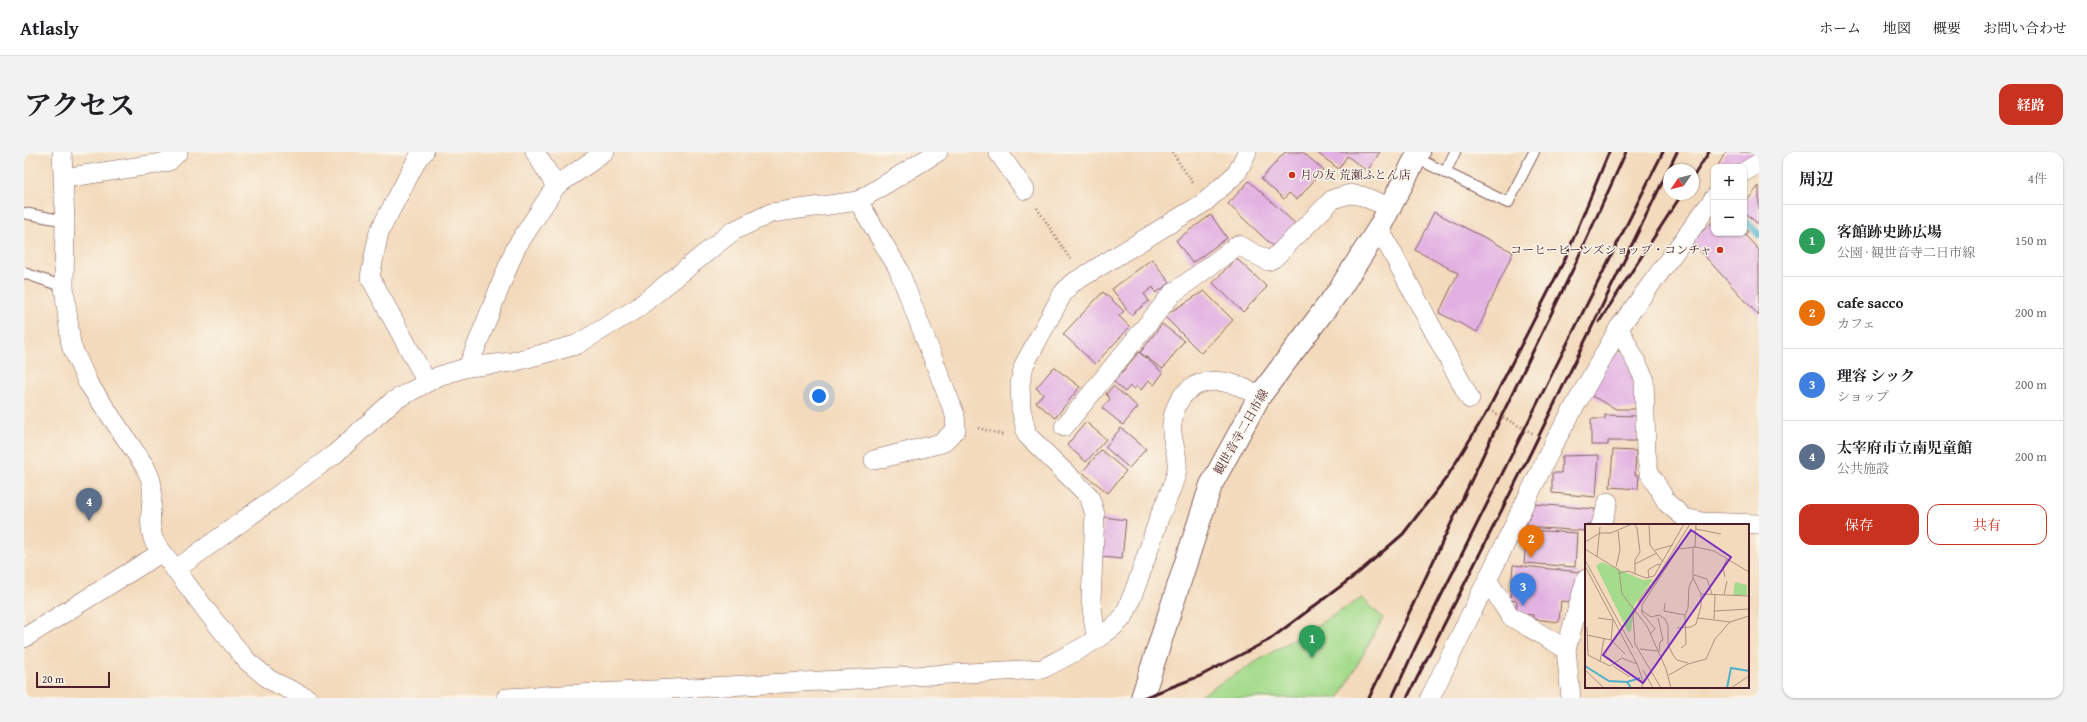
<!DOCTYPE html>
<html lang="ja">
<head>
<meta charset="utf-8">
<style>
	:root { --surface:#fff; --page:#f2f2f2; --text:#202124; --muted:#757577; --line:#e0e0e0; --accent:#c8321e }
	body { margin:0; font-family:"Gentium Book Plus","Noto Serif JP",serif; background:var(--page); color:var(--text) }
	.controls { position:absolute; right:12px; top:12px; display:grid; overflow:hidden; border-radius:8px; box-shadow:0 1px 3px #0004 }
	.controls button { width:36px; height:36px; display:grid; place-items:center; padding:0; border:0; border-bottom:1px solid var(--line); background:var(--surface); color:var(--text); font:20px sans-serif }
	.compass { position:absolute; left:1639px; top:12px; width:36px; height:36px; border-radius:50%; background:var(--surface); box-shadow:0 1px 3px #0004; rotate:235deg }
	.scale { position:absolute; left:12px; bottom:10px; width:74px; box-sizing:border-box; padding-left:4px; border:2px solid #4a1f2b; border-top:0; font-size:11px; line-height:14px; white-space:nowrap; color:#4a1f2b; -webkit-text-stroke:3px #fbf7ec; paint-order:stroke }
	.you { position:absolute; left:795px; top:244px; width:14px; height:14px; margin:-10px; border:3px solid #fff; border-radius:50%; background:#1a73e8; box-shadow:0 0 0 6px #1a73e833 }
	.badge { display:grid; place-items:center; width:26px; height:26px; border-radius:50%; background:var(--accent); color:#fff; font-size:13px; font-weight:700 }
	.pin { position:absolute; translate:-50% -33px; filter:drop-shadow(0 1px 2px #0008) }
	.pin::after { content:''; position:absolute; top:21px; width:14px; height:12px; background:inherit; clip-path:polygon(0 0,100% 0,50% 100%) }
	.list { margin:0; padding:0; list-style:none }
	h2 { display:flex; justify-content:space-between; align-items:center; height:52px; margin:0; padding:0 16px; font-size:17px }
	h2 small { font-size:13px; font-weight:400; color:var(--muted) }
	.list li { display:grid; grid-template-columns:26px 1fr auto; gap:12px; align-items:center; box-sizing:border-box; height:72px; padding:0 16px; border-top:1px solid var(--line) }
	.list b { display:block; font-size:15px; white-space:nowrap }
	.list p { margin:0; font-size:13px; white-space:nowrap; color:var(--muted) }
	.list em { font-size:13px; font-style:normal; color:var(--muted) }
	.actions { display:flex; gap:8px; padding:12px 16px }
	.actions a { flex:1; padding:9px 0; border:1px solid var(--accent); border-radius:12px; text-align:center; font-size:14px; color:var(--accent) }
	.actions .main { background:var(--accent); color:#fff }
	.map { position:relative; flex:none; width:1735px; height:546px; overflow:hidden; border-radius:12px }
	header { display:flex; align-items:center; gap:24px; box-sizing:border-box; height:56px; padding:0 20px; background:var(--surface); border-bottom:1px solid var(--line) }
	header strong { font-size:19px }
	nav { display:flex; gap:22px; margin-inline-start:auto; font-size:14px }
	.intro { display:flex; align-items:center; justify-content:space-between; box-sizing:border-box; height:96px; padding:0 24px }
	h1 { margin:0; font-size:28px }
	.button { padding:10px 18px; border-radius:12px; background:var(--accent); color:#fff; font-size:14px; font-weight:700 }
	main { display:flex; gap:24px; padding:0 24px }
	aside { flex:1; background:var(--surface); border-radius:12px; box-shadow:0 1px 3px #0004 }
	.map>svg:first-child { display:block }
	.green { fill:#a4db8c; stroke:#777d5c }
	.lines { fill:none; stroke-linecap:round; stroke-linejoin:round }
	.stream { stroke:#4eb0cd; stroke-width:7 }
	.building { fill:#e2b0e2 }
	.lane-casing { stroke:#85605e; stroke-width:12 }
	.street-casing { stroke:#85605e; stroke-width:20 }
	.secondary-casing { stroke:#85605e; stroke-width:24 }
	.path { stroke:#85605e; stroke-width:2.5; stroke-dasharray:1 3; stroke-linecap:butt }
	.lane { stroke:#fff; stroke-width:10 }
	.street { stroke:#fff; stroke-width:19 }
	.secondary { stroke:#fff; stroke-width:22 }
	.rail { stroke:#4a1f2b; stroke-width:3 }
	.poi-dot { fill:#c8321e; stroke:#fbf7ec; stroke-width:1.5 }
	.labels { text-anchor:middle; stroke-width:3; stroke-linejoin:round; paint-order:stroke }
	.poi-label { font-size:12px; fill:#4a1f2b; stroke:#fbf7ec; text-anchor:start }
	.street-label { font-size:12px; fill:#4a1f2b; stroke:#fbf7ec }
	.inset-river { fill:none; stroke:#4eb0cd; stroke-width:2 }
	.inset-road { fill:none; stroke:#af8f82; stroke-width:1 }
	.view { fill:#7b2cbf; fill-opacity:0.15; stroke:#7b2cbf; stroke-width:2 }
	.inset-edge { fill:none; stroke:#4a1f2b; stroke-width:2 }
</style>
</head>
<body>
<header>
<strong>Atlasly</strong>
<nav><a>ホーム</a><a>地図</a><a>概要</a><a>お問い合わせ</a></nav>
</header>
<div class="intro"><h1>アクセス</h1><a class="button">経路</a></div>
<main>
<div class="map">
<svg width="1735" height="546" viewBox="0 0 1735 546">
	<rect width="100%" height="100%" fill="#fbf7ec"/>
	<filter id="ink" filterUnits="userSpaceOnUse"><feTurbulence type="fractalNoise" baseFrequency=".025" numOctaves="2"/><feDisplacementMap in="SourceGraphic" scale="8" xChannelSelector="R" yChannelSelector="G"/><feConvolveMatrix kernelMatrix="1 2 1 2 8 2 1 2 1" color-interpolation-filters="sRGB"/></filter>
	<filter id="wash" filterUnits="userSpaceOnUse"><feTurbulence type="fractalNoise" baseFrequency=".012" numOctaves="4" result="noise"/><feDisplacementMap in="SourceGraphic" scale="16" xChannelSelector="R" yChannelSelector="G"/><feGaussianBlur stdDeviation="0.9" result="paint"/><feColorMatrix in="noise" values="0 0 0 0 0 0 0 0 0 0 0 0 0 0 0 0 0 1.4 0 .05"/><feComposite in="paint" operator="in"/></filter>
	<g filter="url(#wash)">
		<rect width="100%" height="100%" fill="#f3dabc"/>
		<polygon class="green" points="1338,446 1359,466 1315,546 1172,546"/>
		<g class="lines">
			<polyline class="stream" points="1720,67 1735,83"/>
		</g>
		<g id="blocks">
			<g class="building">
				<polygon points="1261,0 1279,0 1299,18 1273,48 1265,41 1260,47 1237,27"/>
				<polygon points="1292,0 1356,0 1343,19 1323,4 1315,17"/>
				<polygon points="1702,0 1735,0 1712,15 1693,15"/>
				<polygon points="1225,29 1275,75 1253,98 1204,52"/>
				<polygon points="1735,34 1735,73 1720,60 1720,52"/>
				<polygon points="1410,60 1489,100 1453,180 1415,161 1434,121 1391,98"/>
				<polygon points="1187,63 1203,86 1168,111 1152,88"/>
				<polygon points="1690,69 1690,81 1720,81 1720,75 1724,80 1721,83 1735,98 1735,164 1667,89"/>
				<polygon points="1212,106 1243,135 1219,160 1189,131"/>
				<polygon points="1128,107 1146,131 1132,141 1129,135 1120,142 1125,149 1107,163 1088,137"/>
				<polygon points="1180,139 1209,168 1177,201 1140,164"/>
				<polygon points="1079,140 1100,159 1095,164 1106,175 1071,212 1039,182"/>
				<polygon points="1138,172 1160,189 1139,217 1116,201"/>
				<polygon points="1591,197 1603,204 1612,226 1616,257 1592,257 1566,243"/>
				<polygon points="1115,200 1139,221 1130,233 1125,228 1117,238 1113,234 1110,237 1106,234 1101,240 1090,230"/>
				<polygon points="1030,215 1056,235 1031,266 1012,250 1019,242 1012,236"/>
				<polygon points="1089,234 1114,255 1099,273 1078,256 1086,247 1082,242"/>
				<polygon points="1581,263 1613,264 1613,289 1584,289 1584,293 1567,293 1567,267 1581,267"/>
				<polygon points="1062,270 1082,287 1062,310 1043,293"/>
				<polygon points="1097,276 1122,297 1105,316 1081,295"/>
				<polygon points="1077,298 1102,319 1084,341 1058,320"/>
				<polygon points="1589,298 1612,299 1611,323 1615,323 1614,337 1586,335"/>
				<polygon points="1575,303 1572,345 1528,341 1528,321 1537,321 1538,304"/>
				<polygon points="1510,352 1571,357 1570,373 1562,373 1562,379 1502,375"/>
				<polygon points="1080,365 1102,368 1098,407 1077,405"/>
				<polygon points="1503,378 1553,381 1551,415 1500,411"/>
				<polygon points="1489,413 1556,420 1553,451 1537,449 1535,470 1509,467 1509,463 1497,462 1492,456 1493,449 1486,448"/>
			</g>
		</g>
	</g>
	<g filter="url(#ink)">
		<use href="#blocks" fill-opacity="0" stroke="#85605e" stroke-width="1"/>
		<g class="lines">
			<defs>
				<g id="lane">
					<polyline points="1392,6 1484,51 1510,0"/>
					<polyline points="1421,21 1431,0"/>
					<polyline points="0,61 41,69"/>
					<polyline points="0,121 40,135"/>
				</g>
				<g id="street">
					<path d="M38,0L41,69L40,135L47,193L64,231L120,313C124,320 128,328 128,336C129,354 123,371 130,389L188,466L223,509L246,528L283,546"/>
					<polyline points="400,0 394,6 355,80 346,125 403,230"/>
					<polyline points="511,0 532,34"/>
					<polyline points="974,0 1001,38"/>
					<polyline points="1720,20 1735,11"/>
					<polyline points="40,26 132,12 145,9 154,0"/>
					<polyline points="834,49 874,116 931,263 932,277 918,291 850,308"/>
					<polyline points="1355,76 1446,247"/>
					<polyline points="1595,176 1620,226 1622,301 1625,320 1643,351 1661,366 1677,370 1735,372"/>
					<polyline points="444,215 488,210 552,193 612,157 709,79 747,61 834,49 914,0"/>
					<polyline points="1040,275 1148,142 1214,93 1244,109 1250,106 1309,47 1326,42 1338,44 1365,55"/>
					<polyline points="1577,373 1584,350"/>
					<polyline points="151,418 311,302 369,249 415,224 444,215 491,97 532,34 581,0"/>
					<polyline points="1464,429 1486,464 1542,497"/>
					<polyline points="0,486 138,400"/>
					<polyline points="1072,486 1067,448 1071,362 1065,344 1003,283 997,257 996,232 1000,213 1039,141 1047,132 1181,50 1213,21 1223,0"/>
					<path d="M482,546L1018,517C1044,503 1082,486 1100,464C1114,433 1124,399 1135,366C1141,351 1150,334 1153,317C1155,303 1146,287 1148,272C1154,222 1200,220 1235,245"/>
					<polyline points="1406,546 1530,291 1595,176 1690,46"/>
					<polyline points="1547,546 1542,497 1562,427"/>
				</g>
				<polyline id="secondary" points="1118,546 1187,333 1235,245 1313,141 1355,76 1395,0"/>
			</defs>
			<use href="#lane" class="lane-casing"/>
			<use href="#street" class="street-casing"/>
			<use href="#secondary" class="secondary-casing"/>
			<g class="path">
				<polyline points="1148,0 1169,31"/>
				<polyline points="1013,56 1046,107"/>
				<polyline points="1465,258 1510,282"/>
				<polyline points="954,276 980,283"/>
			</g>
			<use href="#lane" class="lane"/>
			<use href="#street" class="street"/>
			<use href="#secondary" class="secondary"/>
			<g class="rail">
				<polyline points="1669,25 1685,0"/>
				<polyline points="1575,170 1658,42"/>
				<polyline points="1119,546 1176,524 1245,488 1333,422 1379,382 1423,325 1464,258 1541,107 1585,0"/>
				<polyline points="1345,546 1477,265 1549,117 1602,0"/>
				<polyline points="1368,546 1392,494 1639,0"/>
				<polyline points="1383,546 1507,300 1653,0"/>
			</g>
		</g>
	</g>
	<g class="poi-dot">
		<circle cx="1268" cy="23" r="4"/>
		<circle cx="1696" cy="98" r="4"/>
	</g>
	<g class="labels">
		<g class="poi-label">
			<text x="1276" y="27">月の友 荒瀬ふとん店</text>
			<text x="1688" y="102" text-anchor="end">コーヒービーンズショップ・コンチャ</text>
		</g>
		<g class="street-label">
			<text transform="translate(1217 280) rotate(-60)" y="4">観世音寺二日市線</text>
		</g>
	</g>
	<g transform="translate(1561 372)">
		<rect width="164" height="164" fill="#f3dabc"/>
		<path d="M17,38L58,56L68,55L49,82L46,107L43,108L11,42ZM150,58L162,61V71H148Z" fill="#a4db8c"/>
		<path class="inset-river" d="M0,142L24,157L42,158L46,164M42,158L55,154M142,164L146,144L164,147"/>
		<path class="inset-road" d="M49,0L52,4L55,28L50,36V50M64,0L65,21L78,38M111,5L136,10M0,18L15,9H26L47,0M110,23L111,0M0,25L34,46L37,70L62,102L81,145L86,164M70,26L88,21M12,33L15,3M0,36L48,124M50,40L72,29M0,42L52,140L57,154V164M31,43L35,26L33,7M35,49L43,47L61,54L69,52L99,0M109,51L122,55L127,70M140,53L138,43L142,35M64,54L63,46L73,40L76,41M116,70L164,72M139,71L142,57M80,79L79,87L100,91M56,86L66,93L74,91L80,95L83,102V120L88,131L92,136L103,139M129,87L164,85M13,94L28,96M73,94L78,116L75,118L74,128M113,94L145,98M129,95L130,71M2,103L3,131L25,142L37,134L52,140M92,104L106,103L111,100L116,82V70L108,54V23M65,110L70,105L57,89V81L93,25L111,23L129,27L164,48M2,111L26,116L40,130M26,116L28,96M96,124L101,120L100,91L103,84L104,63L108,54M55,125L72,127M15,138L19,114M28,142L45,153M0,146L19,164M58,146L68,164M84,151L103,140L121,135L130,115L145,98L164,92M76,164L50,120L48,92L56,73L72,53L105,0M146,164L164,152"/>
		<path class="view" d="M106,6L146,33L58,159L18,131Z"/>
		<rect width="164" height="164" class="inset-edge"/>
	</g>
</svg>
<div class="controls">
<button>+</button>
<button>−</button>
</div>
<svg class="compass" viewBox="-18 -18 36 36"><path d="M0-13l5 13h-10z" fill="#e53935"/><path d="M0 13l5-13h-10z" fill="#757577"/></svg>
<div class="scale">20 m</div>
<div class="you"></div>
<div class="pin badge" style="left:1288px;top:506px;background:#2e9e5b">1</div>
<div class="pin badge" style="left:1507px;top:406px;background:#e8710a">2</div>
<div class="pin badge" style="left:1499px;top:454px;background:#3f7fe0">3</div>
<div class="pin badge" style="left:65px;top:369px;background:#5c6f8a">4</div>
</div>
<aside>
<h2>周辺<small>4件</small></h2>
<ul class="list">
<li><span class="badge" style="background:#2e9e5b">1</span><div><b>客館跡史跡広場</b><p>公園 · 観世音寺二日市線</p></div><em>150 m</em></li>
<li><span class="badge" style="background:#e8710a">2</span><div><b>cafe sacco</b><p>カフェ</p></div><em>200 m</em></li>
<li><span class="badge" style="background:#3f7fe0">3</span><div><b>理容 シック</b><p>ショップ</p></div><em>200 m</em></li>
<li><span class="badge" style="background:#5c6f8a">4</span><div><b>太宰府市立南児童館</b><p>公共施設</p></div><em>200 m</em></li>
</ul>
<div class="actions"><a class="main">保存</a><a>共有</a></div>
</aside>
</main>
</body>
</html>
